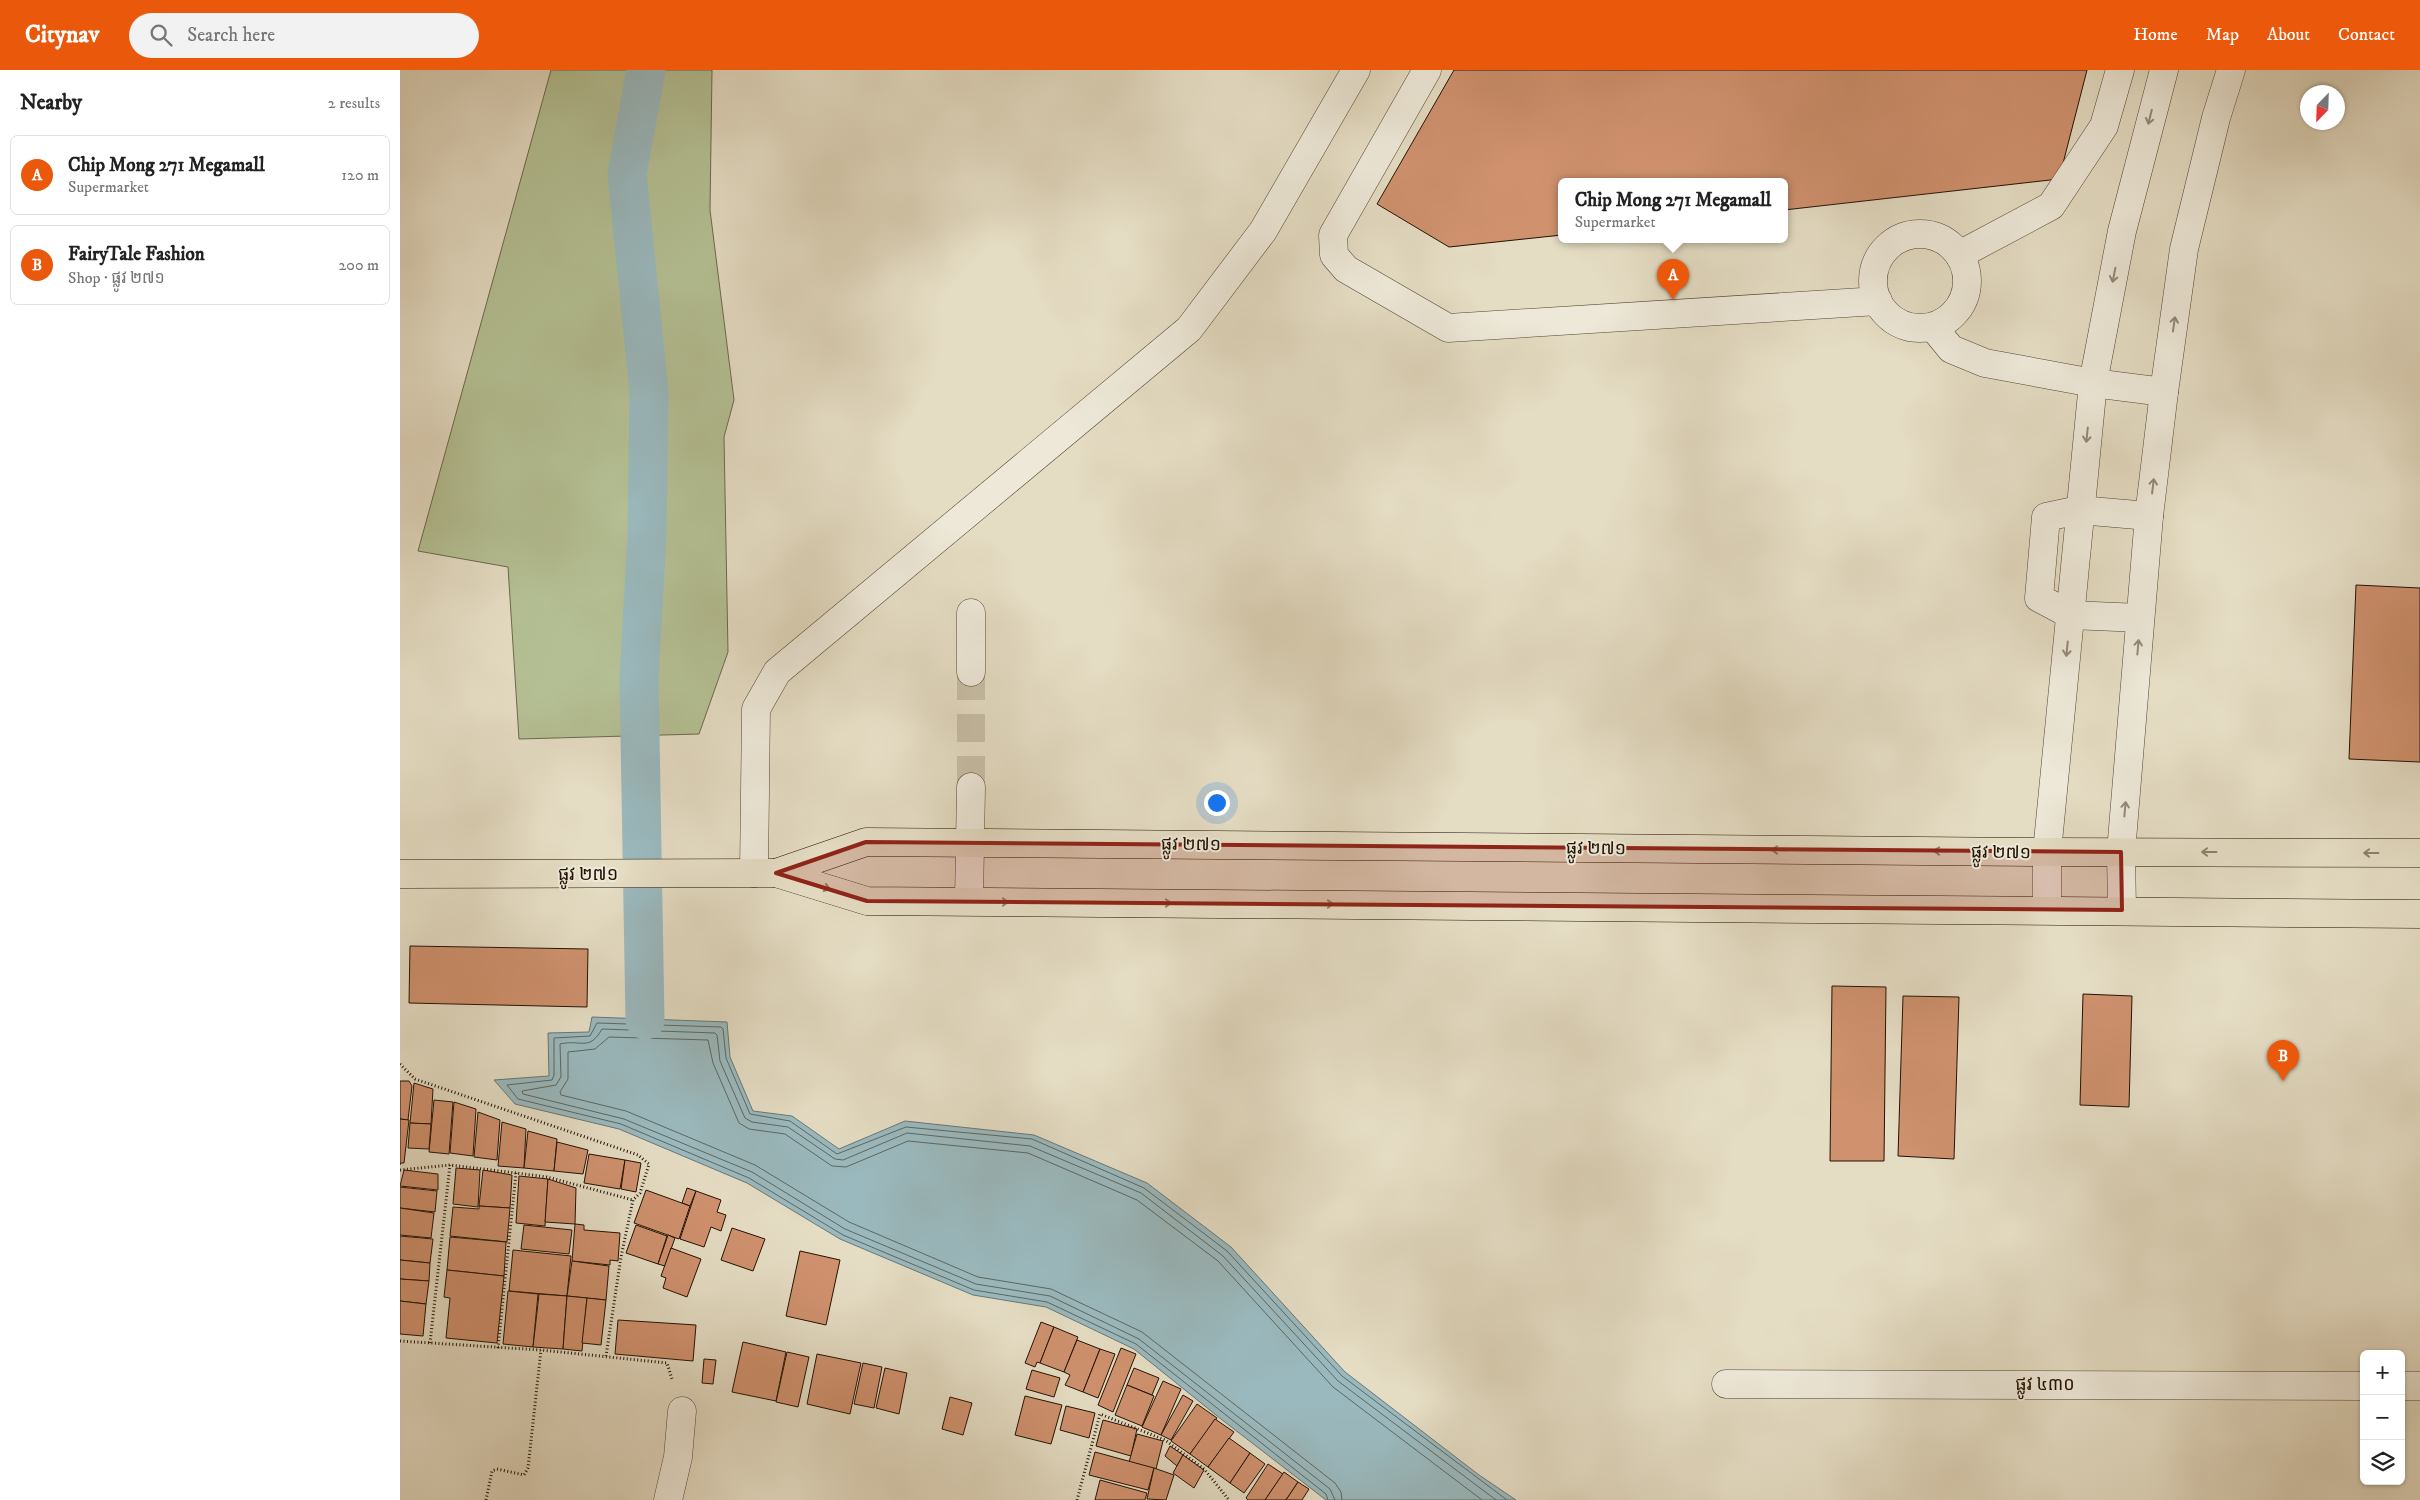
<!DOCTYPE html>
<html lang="en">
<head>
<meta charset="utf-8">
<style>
	:root { --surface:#fff; --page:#f2f2f2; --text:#222; --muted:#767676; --line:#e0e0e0; --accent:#ea580c }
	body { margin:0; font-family:"IM FELL DW Pica","Noto Sans Khmer",serif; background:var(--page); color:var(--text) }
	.controls { position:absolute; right:15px; bottom:15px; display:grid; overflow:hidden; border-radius:8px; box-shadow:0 1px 4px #0004 }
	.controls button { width:45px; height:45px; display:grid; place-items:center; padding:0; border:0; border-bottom:1px solid var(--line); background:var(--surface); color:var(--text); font:25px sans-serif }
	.compass { position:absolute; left:1900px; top:15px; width:45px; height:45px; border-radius:50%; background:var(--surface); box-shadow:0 1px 4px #0004; rotate:203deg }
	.you { position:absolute; left:816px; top:732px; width:18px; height:18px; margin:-12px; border:4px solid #fff; border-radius:50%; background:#1a73e8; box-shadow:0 0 0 8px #1a73e833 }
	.badge { display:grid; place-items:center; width:32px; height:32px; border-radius:50%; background:var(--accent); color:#fff; font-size:16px; font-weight:700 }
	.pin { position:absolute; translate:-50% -41px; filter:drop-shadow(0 1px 2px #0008) }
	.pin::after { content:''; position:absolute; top:26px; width:18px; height:15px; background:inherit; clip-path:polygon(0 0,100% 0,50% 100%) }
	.popup { position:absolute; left:1158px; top:108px; width:230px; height:65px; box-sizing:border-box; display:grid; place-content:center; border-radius:8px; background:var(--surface); filter:drop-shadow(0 1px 4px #0005); font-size:16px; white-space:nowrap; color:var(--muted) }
	.popup b { font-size:19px; color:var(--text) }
	.popup::after { content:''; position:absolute; left:50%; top:100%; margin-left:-10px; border:10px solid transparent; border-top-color:var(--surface) }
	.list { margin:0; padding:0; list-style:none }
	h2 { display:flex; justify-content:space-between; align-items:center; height:65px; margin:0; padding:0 20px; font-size:21px }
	h2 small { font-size:16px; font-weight:400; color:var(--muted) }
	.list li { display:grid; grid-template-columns:32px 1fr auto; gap:15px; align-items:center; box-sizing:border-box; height:80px; margin:0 10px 10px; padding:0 10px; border:1px solid var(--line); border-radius:8px }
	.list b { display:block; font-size:19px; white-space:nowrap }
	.list p { margin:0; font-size:16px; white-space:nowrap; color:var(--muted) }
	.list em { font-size:16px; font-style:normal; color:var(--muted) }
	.icon { flex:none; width:28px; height:28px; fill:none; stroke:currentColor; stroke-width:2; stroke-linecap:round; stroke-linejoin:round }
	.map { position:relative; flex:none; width:2020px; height:1430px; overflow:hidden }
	header { display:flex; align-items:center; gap:30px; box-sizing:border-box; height:70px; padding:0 25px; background:var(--accent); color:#fff }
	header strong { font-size:24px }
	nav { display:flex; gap:28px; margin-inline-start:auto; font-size:18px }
	.search { width:350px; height:45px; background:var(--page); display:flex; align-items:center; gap:12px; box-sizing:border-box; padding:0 18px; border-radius:28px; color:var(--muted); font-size:19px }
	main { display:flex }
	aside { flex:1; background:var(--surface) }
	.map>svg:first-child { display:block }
	.green { fill:#b4c094; stroke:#6c694c }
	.water { fill:#9ab9be; stroke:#6a7673 }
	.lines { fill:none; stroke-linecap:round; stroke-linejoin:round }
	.shore { stroke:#5e6660; stroke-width:1 }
	.canal { stroke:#9ab9be; stroke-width:39 }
	.building { fill:#cf916e; stroke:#231203 }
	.minor-tunnel { stroke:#c7bea6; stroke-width:28; stroke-dasharray:28 14; stroke-linecap:butt }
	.minor-casing { stroke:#534433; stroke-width:29 }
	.major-casing { stroke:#231203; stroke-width:29 }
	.path { stroke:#231203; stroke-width:3; stroke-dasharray:1 2.5; stroke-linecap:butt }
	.minor { stroke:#ede8d8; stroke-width:28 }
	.major { stroke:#e4dcc3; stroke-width:28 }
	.oneway { stroke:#928878 }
	.oneway2 { stroke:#8d816d }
	.marked { fill:#8f2418; fill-opacity:0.2; stroke:#8f2418; stroke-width:4; stroke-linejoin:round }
	.labels { text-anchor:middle; stroke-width:4; stroke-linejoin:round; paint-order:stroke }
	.street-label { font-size:18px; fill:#231203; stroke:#ede8d8 }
</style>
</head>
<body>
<header>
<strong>Citynav</strong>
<div class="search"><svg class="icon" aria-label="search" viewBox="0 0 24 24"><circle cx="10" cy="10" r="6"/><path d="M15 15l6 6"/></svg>Search here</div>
<nav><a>Home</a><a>Map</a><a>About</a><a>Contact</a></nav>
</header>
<main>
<aside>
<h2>Nearby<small>2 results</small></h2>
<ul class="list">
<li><span class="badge">A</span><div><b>Chip Mong 271 Megamall</b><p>Supermarket</p></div><em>120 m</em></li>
<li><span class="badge">B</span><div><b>FairyTale Fashion</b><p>Shop · ផ្លូវ ២៧១</p></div><em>200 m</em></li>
</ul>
</aside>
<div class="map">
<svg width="2020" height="1430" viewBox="0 0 2020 1430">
	<rect width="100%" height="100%" fill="#e4dcc3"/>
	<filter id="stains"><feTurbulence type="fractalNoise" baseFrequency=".004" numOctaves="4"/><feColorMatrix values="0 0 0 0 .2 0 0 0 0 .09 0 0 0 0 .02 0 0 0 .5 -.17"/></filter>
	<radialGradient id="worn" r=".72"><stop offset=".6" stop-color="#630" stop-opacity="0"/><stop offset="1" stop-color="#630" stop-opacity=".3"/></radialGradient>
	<polygon class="green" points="151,0 312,0 310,140 334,330 324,367 328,582 299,664 119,669 108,497 18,481"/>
	<polygon class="water" points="192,947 327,952 330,987 353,1041 392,1046 439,1079 505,1051 634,1065 747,1113 831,1177 945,1302 1079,1405 1116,1430 926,1430 821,1349 734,1279 646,1237 573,1225 440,1169 347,1113 219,1059 115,1034 94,1010 149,1006 148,963 189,962"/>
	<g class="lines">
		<g class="shore">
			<polyline points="928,1430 926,1424 736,1274 647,1232 574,1220 443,1165 349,1108 221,1054 118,1029 107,1015 152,1010 154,1005 154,968 190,966 197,953 321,957 323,959 326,988 350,1044 390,1051 437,1084 506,1057 632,1069 744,1118 827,1181 942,1306 1107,1430"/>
			<path d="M935,1430L930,1419L739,1269L650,1226L576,1214L445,1159L352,1102L224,1049L123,1024L122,1021L156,1015L161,1007L160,974C181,969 189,982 202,959L315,963L317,965L320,991L345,1048L352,1052L388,1057L435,1089L443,1090L507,1063L630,1076L741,1123L823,1186L938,1311L1096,1430"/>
			<polyline points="942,1430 941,1422 935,1413 742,1262 651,1219 578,1207 449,1152 355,1095 226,1041 161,1025 160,1022 168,1009 168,982 195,979 209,967 308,970 313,993 339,1053 349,1059 385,1064 432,1096 446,1097 508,1071 628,1083 737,1130 818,1191 933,1317 1082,1430"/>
		</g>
		<polyline class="canal" points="245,950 239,608 247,465 249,322 227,104 246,0"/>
	</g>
	<g class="building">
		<polygon points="1054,0 1687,0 1659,109 1384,140 1384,111 1162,111 1162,165 1049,177 977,134"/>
		<polygon points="1956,515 2020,518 2020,692 1949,689"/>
		<polygon points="10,876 188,879 187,937 9,933"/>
		<polygon points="1432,916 1486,917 1484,1091 1430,1091"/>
		<polygon points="1683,924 1732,926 1729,1037 1680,1035"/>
		<polygon points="1503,926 1559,927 1554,1089 1498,1086"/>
		<polygon points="0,1011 9,1011 12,1016 8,1050 0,1049"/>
		<polygon points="14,1013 33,1019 31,1054 10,1053"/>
		<polygon points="34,1030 53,1032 49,1084 29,1082"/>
		<polygon points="54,1032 76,1039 73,1086 50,1083"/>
		<polygon points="78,1042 100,1050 97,1090 74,1087"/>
		<polygon points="0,1049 9,1050 4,1093 0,1093 0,1095"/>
		<polygon points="102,1052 126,1059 124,1098 98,1096"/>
		<polygon points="10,1053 31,1054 29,1079 8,1078"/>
		<polygon points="128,1061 157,1069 154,1101 124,1098"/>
		<polygon points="157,1072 188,1080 183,1104 154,1101"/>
		<polygon points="189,1084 225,1090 220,1119 184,1113"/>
		<polygon points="225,1090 241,1093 236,1122 221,1119"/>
		<polygon points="56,1098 80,1100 78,1137 53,1134"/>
		<polygon points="4,1100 38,1104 38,1120 0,1116"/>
		<polygon points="83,1100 112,1105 110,1138 79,1136"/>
		<polygon points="119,1106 148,1109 145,1156 116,1153"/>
		<polygon points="148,1109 176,1118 175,1154 145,1152"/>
		<polygon points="0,1117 37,1121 35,1142 0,1138"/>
		<polygon points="287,1118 296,1121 290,1136 282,1133"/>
		<polygon points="246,1120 290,1136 279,1169 234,1153"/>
		<polygon points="296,1121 321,1130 317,1142 326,1145 321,1161 311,1157 304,1177 280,1169"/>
		<polygon points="79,1136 110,1138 107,1172 50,1166 53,1137 79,1139"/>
		<polygon points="0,1138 34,1143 31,1168 0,1165"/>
		<polygon points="175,1154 184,1155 184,1160 220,1163 218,1191 210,1190 210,1195 172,1191"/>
		<polygon points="124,1155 172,1160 169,1184 121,1179"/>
		<polygon points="236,1155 267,1166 258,1194 226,1183"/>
		<polygon points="332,1158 365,1169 353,1201 321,1190"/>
		<polygon points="268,1165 275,1168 265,1196 258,1194"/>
		<polygon points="0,1166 33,1169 30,1193 0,1190"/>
		<polygon points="50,1167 106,1172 104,1206 47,1200"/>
		<polygon points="271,1178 301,1189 287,1227 263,1218 266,1208 261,1206"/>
		<polygon points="113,1180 171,1186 167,1226 109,1221"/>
		<polygon points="400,1181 440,1190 426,1255 386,1246"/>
		<polygon points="0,1190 30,1193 29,1211 0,1209"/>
		<polygon points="172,1191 209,1196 206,1230 167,1226"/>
		<polygon points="47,1200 104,1206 97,1273 46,1268 50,1228 44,1227"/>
		<polygon points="0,1209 29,1211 26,1234 0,1231"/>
		<polygon points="108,1221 138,1224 133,1277 103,1274"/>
		<polygon points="139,1224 167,1226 163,1279 133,1277"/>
		<polygon points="167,1226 187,1228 182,1281 163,1279"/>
		<polygon points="187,1228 206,1230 201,1275 182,1273"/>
		<polygon points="0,1231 26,1234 23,1266 0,1264"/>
		<polygon points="218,1250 296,1255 293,1291 215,1284"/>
		<polygon points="641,1252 654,1257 640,1293 637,1292 635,1297 625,1293"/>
		<polygon points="654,1257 678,1267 664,1302 640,1293"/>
		<polygon points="677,1270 700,1279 683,1322 665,1315 670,1305 664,1302"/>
		<polygon points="343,1272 386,1282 376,1331 332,1322"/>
		<polygon points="721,1278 736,1284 713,1342 698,1335"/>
		<polygon points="700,1279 715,1284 698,1328 683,1322"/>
		<polygon points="387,1282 409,1287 398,1337 376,1332"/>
		<polygon points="417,1284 461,1293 450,1344 407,1334"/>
		<polygon points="304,1289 316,1290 313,1314 302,1313"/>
		<polygon points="463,1293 482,1297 474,1338 454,1334"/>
		<polygon points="485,1298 507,1303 499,1344 476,1338"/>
		<polygon points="734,1298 759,1308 752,1325 727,1315"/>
		<polygon points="632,1300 660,1308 654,1327 626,1319"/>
		<polygon points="763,1311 781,1319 761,1365 742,1357"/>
		<polygon points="727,1315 754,1326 742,1356 715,1345"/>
		<polygon points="783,1325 793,1331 771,1370 761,1365"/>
		<polygon points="625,1326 662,1335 651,1374 615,1365"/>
		<polygon points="550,1327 572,1333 563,1365 542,1359"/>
		<polygon points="797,1334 817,1348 790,1384 771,1371"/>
		<polygon points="666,1336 695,1343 689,1368 660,1360"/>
		<polygon points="815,1349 834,1362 808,1397 790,1384"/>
		<polygon points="703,1350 737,1359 731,1386 696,1376"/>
		<polygon points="737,1364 763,1371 756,1399 729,1392"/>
		<polygon points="829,1368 850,1383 830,1413 808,1397"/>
		<polygon points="770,1376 783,1385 777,1396 765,1386"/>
		<polygon points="695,1382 754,1398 748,1420 689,1405"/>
		<polygon points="850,1383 865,1394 844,1423 830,1413"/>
		<polygon points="783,1385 804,1400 794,1418 773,1403"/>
		<polygon points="868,1394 883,1404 865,1430 848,1430 846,1428"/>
		<polygon points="754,1398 774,1405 766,1430 747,1429"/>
		<polygon points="884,1402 898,1412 886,1430 865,1430"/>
		<polygon points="700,1410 747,1423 745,1430 695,1430"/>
		<polygon points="898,1412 909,1419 902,1430 886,1430"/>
	</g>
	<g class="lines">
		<polyline class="minor-tunnel" points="571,602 571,717"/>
		<defs>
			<g id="minor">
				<polyline points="1027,0 933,165 934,185 946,199 1048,258 1478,231"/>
				<circle cx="1520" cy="211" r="47"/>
				<polyline points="1559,185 1651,136 1704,56 1720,0"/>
				<polyline points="1533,257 1551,279 1585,293 1693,313 1764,322"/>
				<polyline points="571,543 571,602"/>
				<polyline points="1740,548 1671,545 1639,528 1646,447 1679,440 1749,446"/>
				<polyline points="354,803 356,639 377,602 789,259 863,161 956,0"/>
				<polyline points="569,831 571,717"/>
				<polyline points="1647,840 1647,782 1693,313 1722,161 1764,0"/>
				<polyline points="1722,840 1721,782 1749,446 1764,322 1784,179 1816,48 1831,0"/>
				<polyline points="1326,1314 1964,1316"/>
				<polyline points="2001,1316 2020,1316"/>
				<polyline points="268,1430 278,1387 282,1341"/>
			</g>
			<g id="major">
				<polyline points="376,803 466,772 1647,782 2020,783"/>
				<polyline points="0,804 376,803 467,831 2020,844"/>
			</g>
		</defs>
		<use href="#minor" class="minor-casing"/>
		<use href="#major" class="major-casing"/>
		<g class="path">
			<polyline points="0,994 15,1009 238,1085 249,1094 240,1123 233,1130 221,1187 206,1286"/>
			<polyline points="0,1100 50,1095 116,1103 147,1107 233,1130"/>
			<polyline points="0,1271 141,1280 267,1293 272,1309"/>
			<polyline points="30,1273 50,1095"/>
			<polyline points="98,1278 116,1103"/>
			<polyline points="86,1430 92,1401 97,1399 124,1405 128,1398 141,1280"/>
			<polyline points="677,1430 700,1344 765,1370 804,1399 829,1430"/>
		</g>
		<use href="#minor" class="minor"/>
		<use href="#major" class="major"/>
	</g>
	<defs><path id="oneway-shaft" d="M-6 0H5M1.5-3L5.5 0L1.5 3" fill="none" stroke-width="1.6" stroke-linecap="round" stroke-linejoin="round" transform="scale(1.25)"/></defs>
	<g class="oneway">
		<use href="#oneway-shaft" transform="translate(1750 47) rotate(104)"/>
		<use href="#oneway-shaft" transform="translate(1714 205) rotate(101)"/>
		<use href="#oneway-shaft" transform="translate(1774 254) rotate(-82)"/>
		<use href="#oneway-shaft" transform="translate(1687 365) rotate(96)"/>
		<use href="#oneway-shaft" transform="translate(1753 416) rotate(-83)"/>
		<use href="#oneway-shaft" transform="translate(1738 577) rotate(-85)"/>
		<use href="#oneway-shaft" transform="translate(1667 579) rotate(96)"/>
		<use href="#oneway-shaft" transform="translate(1725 739) rotate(-85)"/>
	</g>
	<g class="oneway2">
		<use href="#oneway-shaft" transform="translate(1379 780) rotate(-179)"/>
		<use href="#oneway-shaft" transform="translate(1541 781) rotate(-179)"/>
		<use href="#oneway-shaft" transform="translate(1809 782) rotate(-180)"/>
		<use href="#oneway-shaft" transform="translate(1971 783) rotate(-180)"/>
		<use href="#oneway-shaft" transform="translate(423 817) rotate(17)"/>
		<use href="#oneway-shaft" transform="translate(601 832)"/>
		<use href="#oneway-shaft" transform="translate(764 833)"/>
		<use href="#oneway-shaft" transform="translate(926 834)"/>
	</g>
	<path class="marked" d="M466,772L1721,782L1722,840L467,831L376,803Z"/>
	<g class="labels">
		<g class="street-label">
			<text transform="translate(791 774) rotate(1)" y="6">ផ្លូវ ២៧១</text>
			<text transform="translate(1196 778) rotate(1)" y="6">ផ្លូវ ២៧១</text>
			<text transform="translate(1601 782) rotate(1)" y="6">ផ្លូវ ២៧១</text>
			<text x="188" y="810">ផ្លូវ ២៧១</text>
			<text x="1645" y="1320">ផ្លូវ ៤៣០</text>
		</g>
	</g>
	<rect width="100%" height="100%" filter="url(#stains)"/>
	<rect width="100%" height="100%" fill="url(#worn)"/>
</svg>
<div class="controls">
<button>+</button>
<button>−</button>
<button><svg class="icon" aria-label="layers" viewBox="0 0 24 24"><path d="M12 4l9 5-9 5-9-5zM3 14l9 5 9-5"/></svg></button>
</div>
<svg class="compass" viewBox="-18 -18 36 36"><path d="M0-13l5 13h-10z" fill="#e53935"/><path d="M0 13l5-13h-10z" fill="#767676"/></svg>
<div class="you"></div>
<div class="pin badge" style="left:1273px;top:230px">A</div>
<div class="popup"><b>Chip Mong 271 Megamall</b>Supermarket</div>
<div class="pin badge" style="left:1883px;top:1011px">B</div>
</div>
</main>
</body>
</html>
